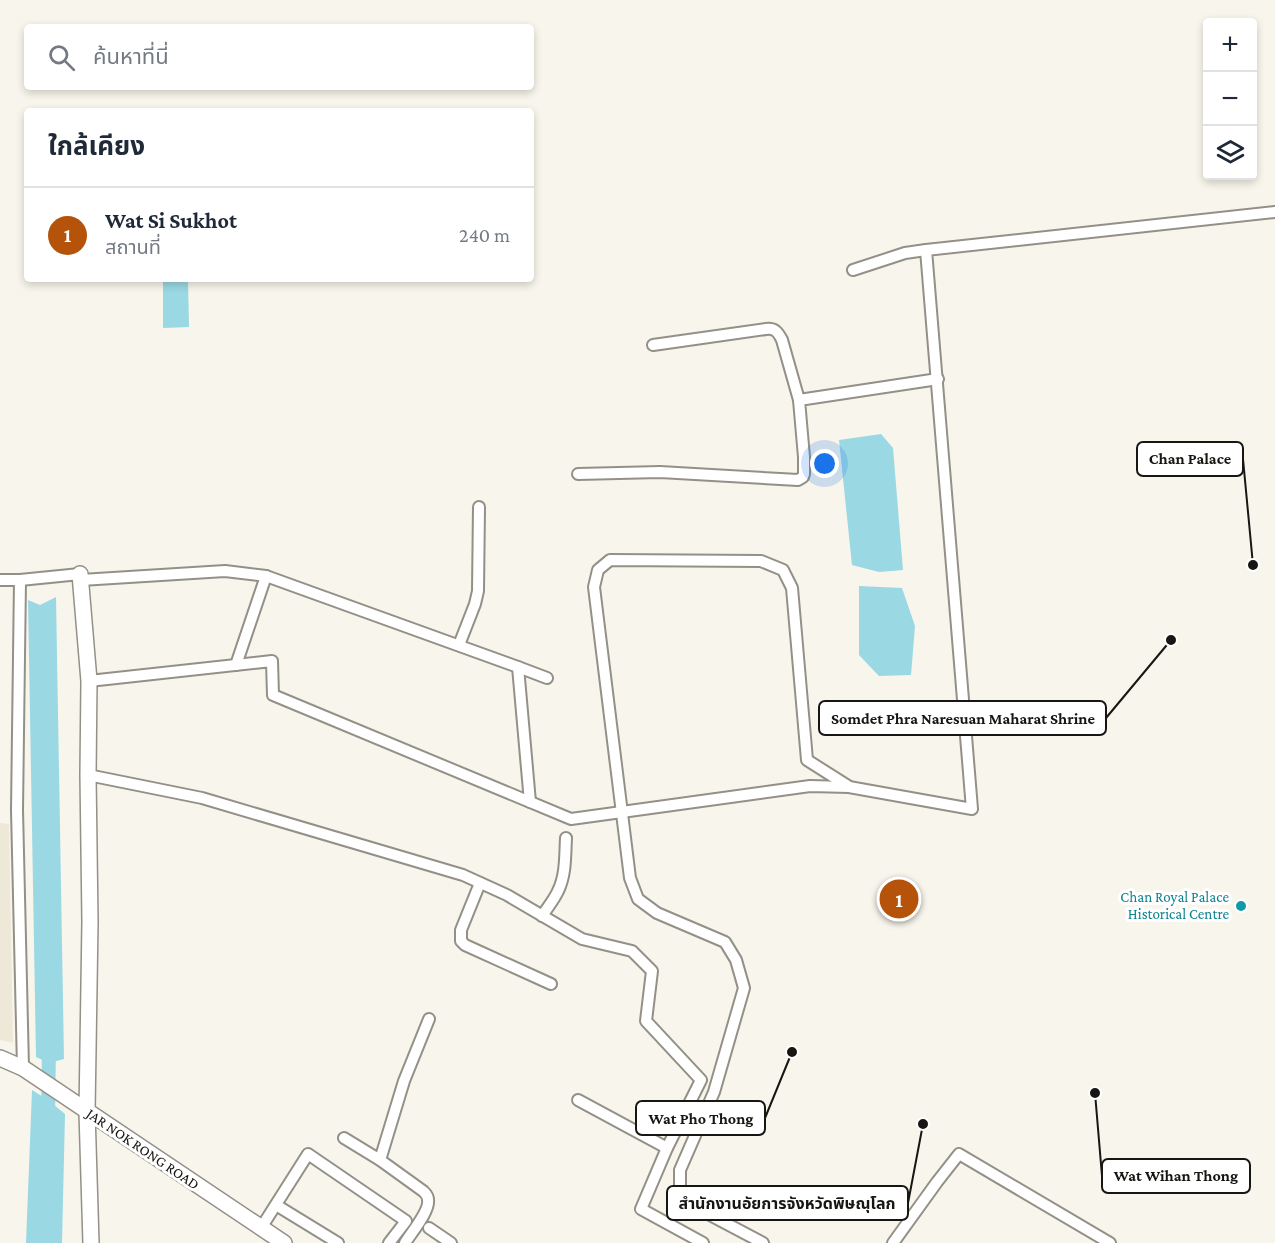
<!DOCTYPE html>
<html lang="th">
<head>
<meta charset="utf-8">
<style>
	:root { --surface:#fff; --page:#f2f2f3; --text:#1f2937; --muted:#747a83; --line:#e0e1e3; --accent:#b45309 }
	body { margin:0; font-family:"Crimson Pro","Noto Sans Thai",serif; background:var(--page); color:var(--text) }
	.controls { position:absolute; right:18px; top:18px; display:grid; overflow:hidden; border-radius:6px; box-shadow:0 3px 9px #0003 }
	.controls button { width:54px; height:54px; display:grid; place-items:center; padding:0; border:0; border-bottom:2px solid var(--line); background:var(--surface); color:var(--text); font:30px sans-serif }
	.you { position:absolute; left:825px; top:464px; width:21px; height:21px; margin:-15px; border:4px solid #fff; border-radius:50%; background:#1a73e8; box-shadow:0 0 0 9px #1a73e833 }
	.badge { display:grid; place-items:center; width:39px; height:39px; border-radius:50%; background:var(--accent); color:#fff; font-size:20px; font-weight:700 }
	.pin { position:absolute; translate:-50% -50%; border:3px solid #fff; box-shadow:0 2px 6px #0006 }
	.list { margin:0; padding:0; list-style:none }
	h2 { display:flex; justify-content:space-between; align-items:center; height:78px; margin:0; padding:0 24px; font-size:26px }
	h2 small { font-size:20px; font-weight:400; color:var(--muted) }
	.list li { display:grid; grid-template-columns:39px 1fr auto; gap:18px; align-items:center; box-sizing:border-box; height:96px; padding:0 24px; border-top:2px solid var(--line) }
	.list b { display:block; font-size:22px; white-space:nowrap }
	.list p { margin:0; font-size:20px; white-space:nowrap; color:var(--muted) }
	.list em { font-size:20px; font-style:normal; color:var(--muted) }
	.icon { flex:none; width:33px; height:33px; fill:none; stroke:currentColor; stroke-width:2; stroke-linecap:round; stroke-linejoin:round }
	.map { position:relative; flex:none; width:1275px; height:1243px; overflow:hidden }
	.search { position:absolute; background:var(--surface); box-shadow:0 3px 9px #0003; left:24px; top:24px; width:510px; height:66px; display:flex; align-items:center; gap:15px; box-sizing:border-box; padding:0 21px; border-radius:6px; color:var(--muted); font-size:22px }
	.panel { position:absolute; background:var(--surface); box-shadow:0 3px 9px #0003; left:24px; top:108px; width:510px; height:174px; border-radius:6px }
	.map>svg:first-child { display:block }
	.built { fill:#eee8d8 }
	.water { fill:#9ad8e4 }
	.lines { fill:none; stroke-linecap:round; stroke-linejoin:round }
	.canal { stroke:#9ad8e4; stroke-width:14 }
	.street-casing { stroke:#939087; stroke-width:14 }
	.secondary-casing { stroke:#939087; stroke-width:18 }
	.street { stroke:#fff; stroke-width:10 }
	.secondary { stroke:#fff; stroke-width:15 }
	.culture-dot { fill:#0f9aa8; stroke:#fff; stroke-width:2 }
	.labels { text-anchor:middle; stroke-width:6; stroke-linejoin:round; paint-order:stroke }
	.culture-label { font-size:15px; fill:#0d838f; stroke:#fff; text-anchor:end }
	.street-label { font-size:15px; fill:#171613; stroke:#fff }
	.leader { fill:none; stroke:#171613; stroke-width:2 }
	.callout-dot { fill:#171613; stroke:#fff; stroke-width:2 }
	.callout { fill:#fff; stroke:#171613; stroke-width:2 }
	.callout-label { font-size:16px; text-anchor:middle; font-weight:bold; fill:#171613 }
</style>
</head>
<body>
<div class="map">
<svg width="1275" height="1243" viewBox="0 0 1275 1243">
	<rect width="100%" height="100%" fill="#f8f5ec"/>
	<polygon class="built" points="0,823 9,824 13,1043 0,1040"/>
	<g class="water">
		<polygon points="188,280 189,327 163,328 163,281"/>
		<polygon points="881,434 893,448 903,570 879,572 852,565 839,440"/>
		<polygon points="859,586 902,588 915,626 911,675 879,676 859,655"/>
		<polygon points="56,597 64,1059 49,1063 36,1057 28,600 40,605"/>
		<polygon points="32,1090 48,1100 65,1114 62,1243 26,1243"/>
	</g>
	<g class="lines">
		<polyline class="canal" points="48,1118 49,1044"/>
		<defs>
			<g id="street">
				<polyline points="853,270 905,253 926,250"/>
				<path d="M653,345L766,329C775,328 778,332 782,340L799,400"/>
				<polyline points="578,474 660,472 798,480 803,477 804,474 804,457 799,400 938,379"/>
				<polyline points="0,580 20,580 80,574"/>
				<polyline points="20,580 17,810 23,1068"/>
				<polyline points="81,580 225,571 266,576 518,667 547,678"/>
				<polyline points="459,645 475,604 478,591 479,507"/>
				<polyline points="236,665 266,576"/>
				<polyline points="518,667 530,802"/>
				<polyline points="89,681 272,661 273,695 571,819 810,786 849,787 972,809 926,250 1275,212"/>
				<polyline points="88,775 202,798 463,875 507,895 582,939 632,951 652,971 646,1021 701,1080 667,1148 641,1209 703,1243"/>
				<polyline points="480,883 461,930 461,941 465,945 551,984"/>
				<path d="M542,916C547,908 554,900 558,891C566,875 565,856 566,838"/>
				<polyline points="578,1100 667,1148"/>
				<path d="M344,1138L380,1160L423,1191C426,1194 428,1195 428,1200C430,1211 411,1233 405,1243"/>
				<polyline points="380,1160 404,1081 429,1019"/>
				<polyline points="276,1205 338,1243"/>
				<polyline points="261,1228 308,1154 406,1221 389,1243"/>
				<polyline points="429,1228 451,1243"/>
				<polyline points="763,1243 695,1207 684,1197 680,1190 680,1170 714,1092 744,988 736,960 725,942 657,913 638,899 630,878 594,587 598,570 610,560 761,561 783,570 792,588 807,760 848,786"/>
				<polyline points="893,1243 937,1182 959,1154 1110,1243"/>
			</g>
			<g id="secondary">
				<polyline points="80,574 89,681 88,775 90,922 87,1112 91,1243"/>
				<polyline points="0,1058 23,1068 284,1243"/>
			</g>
		</defs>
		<use href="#street" class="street-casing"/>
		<use href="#secondary" class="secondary-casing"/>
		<use href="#street" class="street"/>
		<use href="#secondary" class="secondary"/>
	</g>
	<circle class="culture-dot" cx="1241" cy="906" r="6"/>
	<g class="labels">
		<g class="culture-label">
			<text x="1229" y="902">Chan Royal Palace<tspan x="1229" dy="17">Historical Centre</tspan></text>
		</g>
		<g class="street-label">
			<text transform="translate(143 1149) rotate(34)" y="5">JAR NOK RONG ROAD</text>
		</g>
	</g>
	<path class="leader" d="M1253 565L1243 459M1171 640L1106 718M792 1052L765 1118M1095 1093L1102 1176M923 1124L908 1203"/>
	<g class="callout-dot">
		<circle cx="1253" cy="565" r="6"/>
		<circle cx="1171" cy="640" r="6"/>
		<circle cx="792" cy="1052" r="6"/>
		<circle cx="1095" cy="1093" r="6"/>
		<circle cx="923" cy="1124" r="6"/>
	</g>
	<g class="callout">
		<rect x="1137" y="442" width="106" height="34" rx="6"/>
		<rect x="819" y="701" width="287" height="34" rx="6"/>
		<rect x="636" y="1101" width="129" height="34" rx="6"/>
		<rect x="1102" y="1159" width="148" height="34" rx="6"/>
		<rect x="667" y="1186" width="241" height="34" rx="6"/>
	</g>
	<g class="callout-label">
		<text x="1190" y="464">Chan Palace</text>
		<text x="963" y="724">Somdet Phra Naresuan Maharat Shrine</text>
		<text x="701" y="1124">Wat Pho Thong</text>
		<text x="1176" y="1181">Wat Wihan Thong</text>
		<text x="787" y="1209">สำนักงานอัยการจังหวัดพิษณุโลก</text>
	</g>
</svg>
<div class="controls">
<button>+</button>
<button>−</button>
<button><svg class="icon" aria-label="layers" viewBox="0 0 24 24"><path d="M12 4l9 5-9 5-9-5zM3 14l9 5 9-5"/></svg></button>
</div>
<div class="you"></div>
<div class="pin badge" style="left:899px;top:899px">1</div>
<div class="search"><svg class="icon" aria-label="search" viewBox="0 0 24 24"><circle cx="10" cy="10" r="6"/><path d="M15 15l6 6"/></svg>ค้นหาที่นี่</div>
<section class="panel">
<h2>ใกล้เคียง<small></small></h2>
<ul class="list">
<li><span class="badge">1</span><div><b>Wat Si Sukhot</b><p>สถานที่</p></div><em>240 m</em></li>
</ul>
</section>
</div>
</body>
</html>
